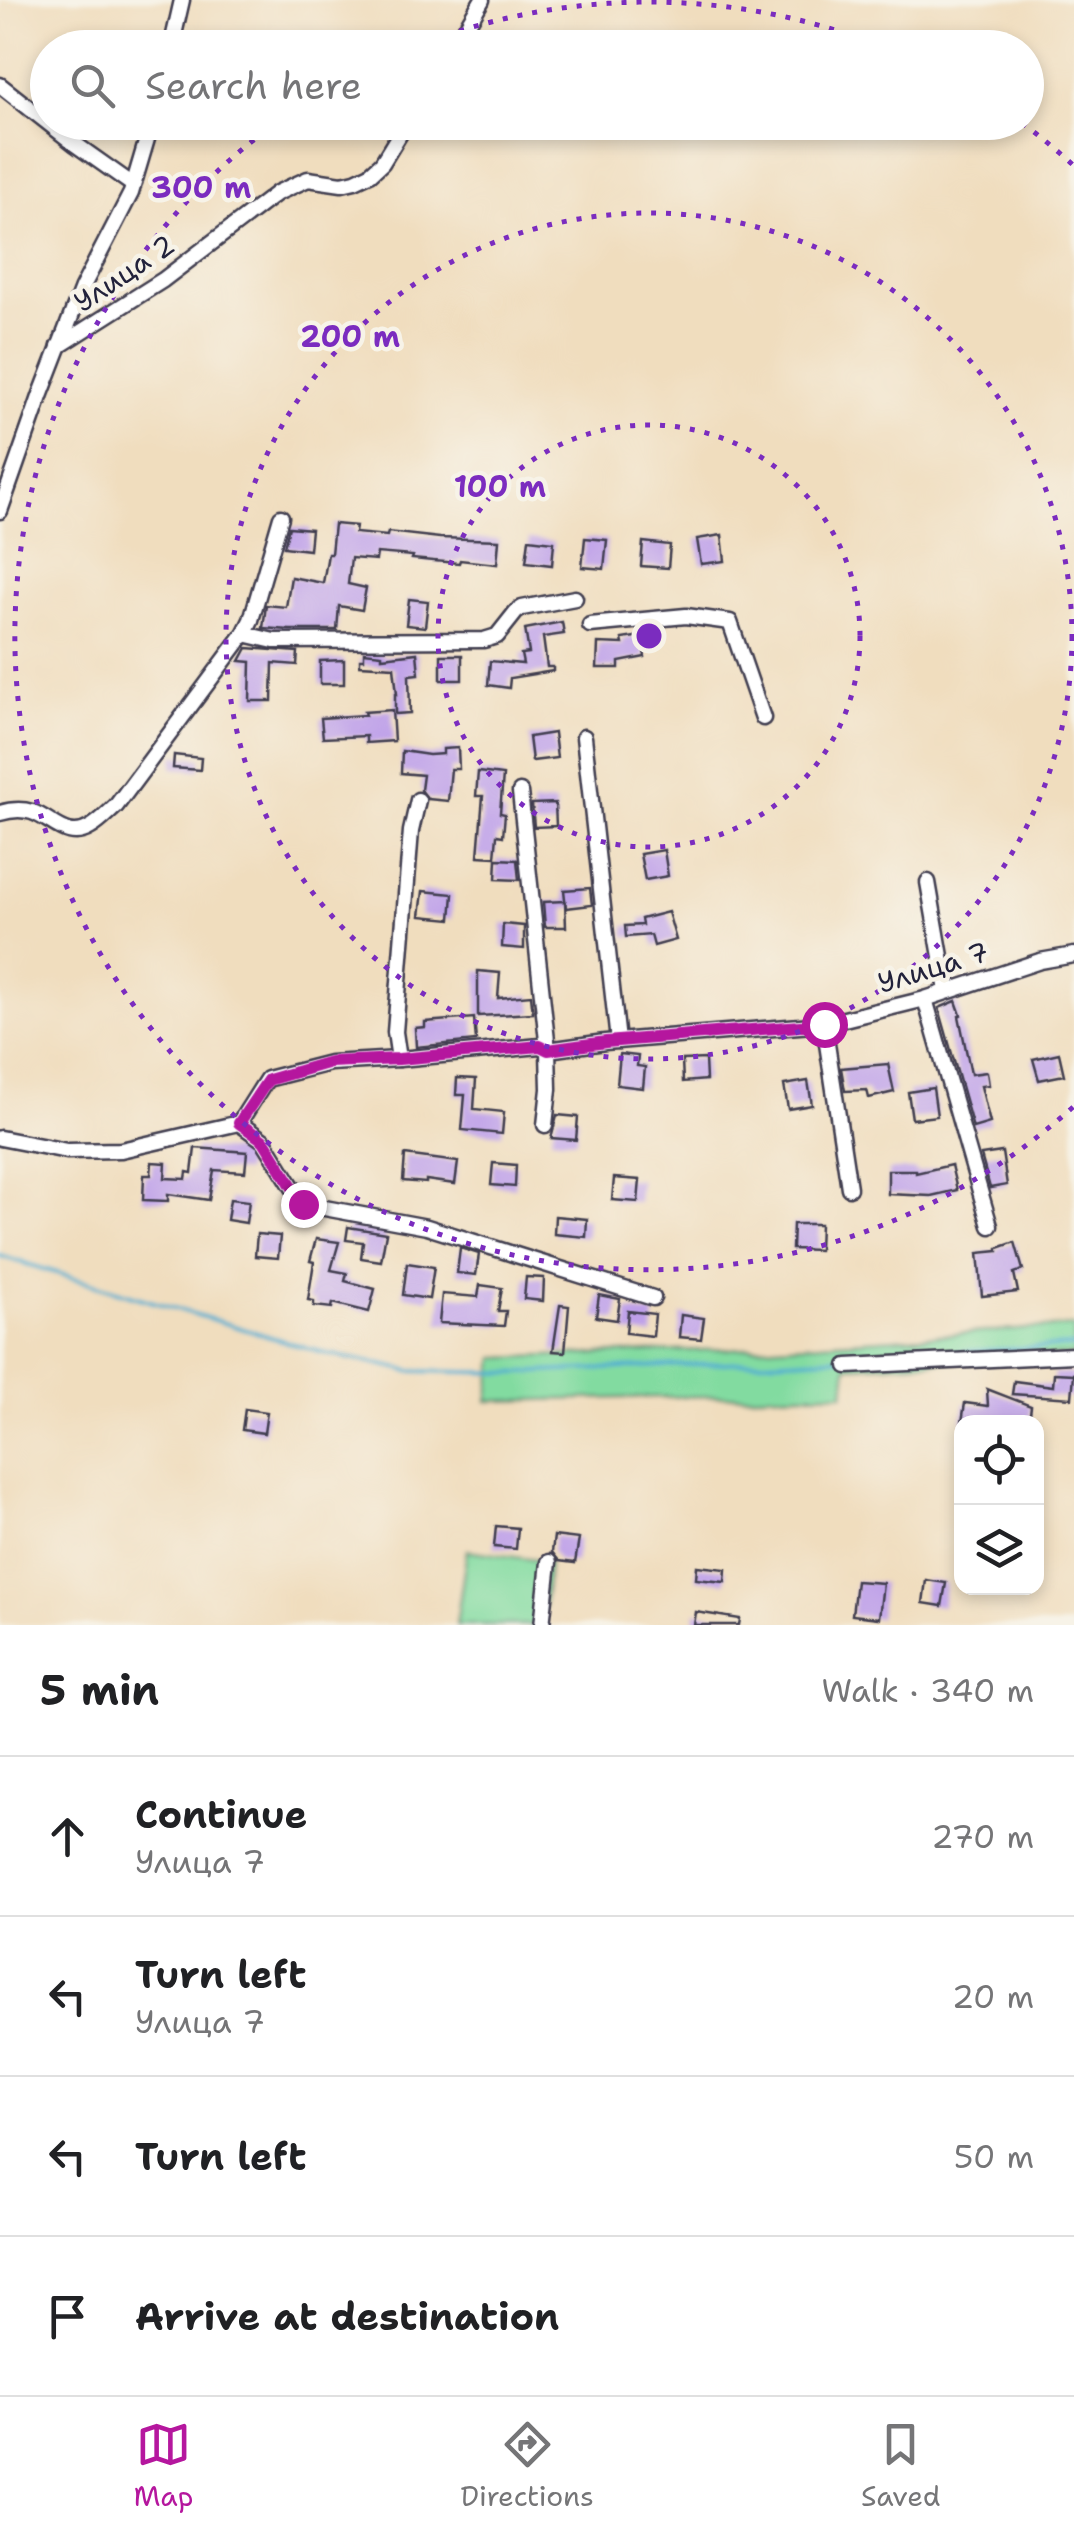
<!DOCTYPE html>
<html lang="en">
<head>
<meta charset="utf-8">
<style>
	:root { --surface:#fff; --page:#f2f2f2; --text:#202124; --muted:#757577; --line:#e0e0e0; --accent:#b5179e }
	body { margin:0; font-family:"Shantell Sans",sans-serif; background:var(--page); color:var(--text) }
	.controls { position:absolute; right:30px; bottom:30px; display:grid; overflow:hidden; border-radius:20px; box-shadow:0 5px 15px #0003 }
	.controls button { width:90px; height:90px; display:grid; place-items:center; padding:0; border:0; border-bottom:2px solid var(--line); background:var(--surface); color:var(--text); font:50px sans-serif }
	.stop { position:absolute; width:30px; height:30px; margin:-22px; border:8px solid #b5179e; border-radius:50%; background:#fff }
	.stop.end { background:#b5179e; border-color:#fff; box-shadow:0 2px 10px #0008 }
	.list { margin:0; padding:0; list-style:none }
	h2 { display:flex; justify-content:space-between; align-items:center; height:130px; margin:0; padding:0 40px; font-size:42px }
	h2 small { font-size:32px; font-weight:400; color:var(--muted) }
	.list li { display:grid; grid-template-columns:65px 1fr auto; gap:30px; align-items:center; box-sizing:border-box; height:160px; padding:0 40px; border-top:2px solid var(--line) }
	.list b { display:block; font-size:38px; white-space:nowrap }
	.list p { margin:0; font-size:32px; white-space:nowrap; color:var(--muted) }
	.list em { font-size:32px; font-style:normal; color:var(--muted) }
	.icon { flex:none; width:55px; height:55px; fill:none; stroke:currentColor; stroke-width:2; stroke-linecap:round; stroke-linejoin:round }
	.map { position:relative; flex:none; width:1074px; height:1625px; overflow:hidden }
	.search { position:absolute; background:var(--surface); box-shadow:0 5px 15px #0003; left:30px; right:30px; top:30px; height:110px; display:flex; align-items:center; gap:25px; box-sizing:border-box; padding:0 35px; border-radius:55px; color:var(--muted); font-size:38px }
	.sheet { height:770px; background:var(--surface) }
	nav { display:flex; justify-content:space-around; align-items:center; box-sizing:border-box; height:140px; border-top:2px solid var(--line); background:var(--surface); font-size:28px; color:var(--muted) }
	nav a { display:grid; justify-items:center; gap:5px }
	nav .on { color:var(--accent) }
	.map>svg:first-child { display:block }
	.green { fill:#82dba0; stroke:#527e6e; stroke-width:2.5 }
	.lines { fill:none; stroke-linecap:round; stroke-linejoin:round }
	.stream { stroke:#52afd1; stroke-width:4 }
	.building { fill:#bd9fe9 }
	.minor-casing { stroke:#413e4f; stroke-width:19 }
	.minor { stroke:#fff; stroke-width:14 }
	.route { stroke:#b5179e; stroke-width:12 }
	.ring { fill:none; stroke:#7b2cbf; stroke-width:5; stroke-dasharray:5 10 }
	.labels { text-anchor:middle; stroke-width:9; stroke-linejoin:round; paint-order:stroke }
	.street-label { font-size:28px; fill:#22223b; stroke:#f7f3e8 }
	.centre { fill:#7b2cbf; stroke:#f7f3e8; stroke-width:5 }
	.ring-label { font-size:30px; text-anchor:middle; font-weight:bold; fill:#7b2cbf; stroke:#f7f3e8; stroke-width:9; stroke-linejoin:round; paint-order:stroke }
</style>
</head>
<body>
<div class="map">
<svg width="1074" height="1625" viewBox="0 0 1074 1625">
	<rect width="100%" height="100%" fill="#f7f3e8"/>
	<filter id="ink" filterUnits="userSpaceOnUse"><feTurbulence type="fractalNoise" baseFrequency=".01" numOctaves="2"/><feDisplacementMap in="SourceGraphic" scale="20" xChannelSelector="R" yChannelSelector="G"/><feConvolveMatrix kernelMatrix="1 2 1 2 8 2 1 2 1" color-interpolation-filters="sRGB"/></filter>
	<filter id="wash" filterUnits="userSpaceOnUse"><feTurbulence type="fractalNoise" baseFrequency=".0048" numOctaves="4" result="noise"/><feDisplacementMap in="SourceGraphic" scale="40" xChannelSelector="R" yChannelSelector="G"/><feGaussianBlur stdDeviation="2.25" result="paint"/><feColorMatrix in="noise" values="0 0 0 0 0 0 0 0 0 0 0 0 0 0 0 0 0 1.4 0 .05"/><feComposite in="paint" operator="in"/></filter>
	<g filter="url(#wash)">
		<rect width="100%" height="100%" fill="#f0ddbe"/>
		<g class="green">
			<polygon points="1074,1326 1074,1355 847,1366 844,1393 488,1401 495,1358 730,1349"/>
			<polygon points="467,1550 549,1562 542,1625 456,1625"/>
		</g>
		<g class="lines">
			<polyline class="stream" points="0,1256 324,1353 411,1371 520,1373 1074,1346"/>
		</g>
		<g id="blocks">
			<g class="building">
				<polygon points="334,524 356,526 355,533 387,536 388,532 440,538 499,540 497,564 460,560 459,563 433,561 412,559 413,556 377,553 376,560 351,558 348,584 366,588 362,610 339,606 337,630 290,630 263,628 266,605 286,607 291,577 323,583 328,554 331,554"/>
				<polygon points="289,527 311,529 309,550 284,547"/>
				<polygon points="722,535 725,561 701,564 697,539"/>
				<polygon points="585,538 607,540 604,569 582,567"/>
				<polygon points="529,539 554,542 552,565 526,562"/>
				<polygon points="643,542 670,545 668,568 641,566"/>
				<polygon points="409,599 428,601 425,627 406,625"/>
				<polygon points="562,622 564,634 543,637 547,667 553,667 553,671 510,678 509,688 488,685 490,661 523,664 521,654 529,653 525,629"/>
				<polygon points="642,636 645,657 619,662 619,668 597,668 598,643 623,644 622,639"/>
				<polygon points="247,648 298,652 297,665 273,663 272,701 250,701 251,662 240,661"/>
				<polygon points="364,652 382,654 382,657 417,653 419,674 409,675 410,713 395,714 395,694 397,694 394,667 360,665 360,659 364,659"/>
				<rect x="441" y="655" width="21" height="25"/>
				<polygon points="344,660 344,684 320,684 320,661"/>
				<polygon points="392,710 394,741 366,743 366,736 323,738 321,718 365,715 364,712"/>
				<polygon points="554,733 557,758 532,761 529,737"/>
				<polygon points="458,748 459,769 451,769 448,801 428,799 421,790 423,775 401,773 402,751 429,755 443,754 443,749"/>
				<polygon points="174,755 201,758 200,770 173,768"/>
				<polygon points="478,772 503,775 500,813 505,814 503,836 497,835 495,857 478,856 483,796 476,796"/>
				<polygon points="555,803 556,826 534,827 532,804"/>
				<polygon points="664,850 668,876 645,880 640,854"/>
				<polygon points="497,859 517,860 519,880 496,879"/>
				<polygon points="590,888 592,905 566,908 564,890"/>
				<polygon points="423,891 453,894 451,919 420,916"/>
				<polygon points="565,901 566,927 545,927 543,902"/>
				<polygon points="668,912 676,940 654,946 651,935 626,937 625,926 642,925 641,919"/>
				<polygon points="503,924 524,926 524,949 502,947"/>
				<polygon points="478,971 500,973 498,998 531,995 533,1013 478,1016"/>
				<polygon points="956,1001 961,1015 959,1016 971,1074 987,1072 989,1085 981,1086 990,1123 973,1128 939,1008"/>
				<polygon points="474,1018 476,1041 416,1047 415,1028 425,1027 425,1022"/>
				<polygon points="1059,1053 1064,1075 1039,1080 1033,1059"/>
				<polygon points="620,1054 638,1056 637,1066 645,1067 643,1088 617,1085"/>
				<polygon points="705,1059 706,1080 683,1082 682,1060"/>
				<polygon points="888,1064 894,1092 869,1098 867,1090 845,1091 841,1068"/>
				<polygon points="457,1078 476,1079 474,1109 504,1112 502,1134 462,1130 465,1095 456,1095"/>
				<polygon points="808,1081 812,1105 788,1109 784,1085"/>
				<polygon points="933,1088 937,1116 912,1119 908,1092"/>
				<polygon points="557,1115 578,1117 576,1140 551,1138"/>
				<polygon points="195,1148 247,1152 245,1172 214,1170 209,1200 168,1194 168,1201 143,1200 144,1175 151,1175 152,1162 166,1163 165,1178 186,1179 187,1172 192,1173"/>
				<polygon points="1002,1152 1007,1185 990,1188 981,1155"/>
				<polygon points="405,1155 458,1162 455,1184 426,1180 426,1183 403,1181"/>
				<polygon points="493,1163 516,1165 515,1187 491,1185"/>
				<polygon points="951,1165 957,1190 931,1196 888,1194 888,1170 916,1170 916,1173"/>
				<polygon points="614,1178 640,1180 638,1202 612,1200"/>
				<polygon points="230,1199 249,1201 246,1223 227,1220"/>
				<polygon points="555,1216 587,1219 586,1237 554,1234"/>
				<polygon points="793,1224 820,1224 819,1250 792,1249"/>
				<polygon points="348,1227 386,1233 381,1261 361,1258 363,1242 346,1240"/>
				<polygon points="257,1234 280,1236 278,1258 255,1256"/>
				<polygon points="316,1239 339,1242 331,1270 347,1273 345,1281 375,1289 369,1312 333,1303 332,1308 314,1306 314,1301 308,1300 314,1262 310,1261"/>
				<polygon points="1015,1242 1023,1270 1014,1273 1018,1292 982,1296 978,1253 998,1251 998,1248"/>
				<polygon points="460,1248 479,1254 476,1275 457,1273"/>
				<polygon points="407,1263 434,1267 429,1299 403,1295"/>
				<polygon points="526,1277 544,1278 543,1301 524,1299"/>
				<polygon points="480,1285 502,1288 498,1311 506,1311 504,1326 439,1323 442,1294 478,1297"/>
				<polygon points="599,1295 620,1299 617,1320 596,1317"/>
				<polygon points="560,1305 569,1306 565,1352 553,1351"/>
				<polygon points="628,1311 655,1314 653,1336 626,1333"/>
				<polygon points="681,1315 704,1318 701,1339 679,1337"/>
				<polygon points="1054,1373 1074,1374 1072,1398 1012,1394 1014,1381 1053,1386"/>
				<polygon points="987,1389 1031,1406 1029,1422 962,1422 965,1403 988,1406"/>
				<polygon points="245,1409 267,1412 264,1433 242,1430"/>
				<polygon points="496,1526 518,1528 516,1549 494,1547"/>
				<polygon points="554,1536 579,1539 575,1563 559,1561 552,1552"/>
				<polygon points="697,1566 726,1569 725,1582 696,1579"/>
				<polygon points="926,1580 946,1583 942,1606 923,1603"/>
				<polygon points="856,1581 883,1583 879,1618 852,1615"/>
				<polygon points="696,1612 740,1619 739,1625 694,1625"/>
			</g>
		</g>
	</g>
	<g filter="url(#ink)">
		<use href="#blocks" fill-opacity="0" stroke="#413e4f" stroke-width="2.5"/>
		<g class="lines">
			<defs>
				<g id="minor">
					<polyline points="171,48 182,0"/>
					<polyline points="454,48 482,0"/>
					<polyline points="0,85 75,144 133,185"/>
					<polyline points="59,346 163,280 277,193 308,179 342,184 355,181 370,174 382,163 407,122"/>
					<polyline points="0,511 41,394 82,288 131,193 152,122"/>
					<polyline points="590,625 686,616 730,622 763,718"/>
					<polyline points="244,634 274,641 484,640 497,636 516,612 522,608 575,598"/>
					<polyline points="584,737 618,1041"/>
					<polyline points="520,792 548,1050 549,1089 545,1125"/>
					<path d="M0,813C10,810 22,809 32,812C53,819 67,842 91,827C100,822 108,813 116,806L244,634L251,620L281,517"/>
					<polyline points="928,882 947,991"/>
					<polyline points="925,999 990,1226"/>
					<polyline points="824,1024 849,1188"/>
					<polyline points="399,1059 395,1032 411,831 418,800"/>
					<polyline points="239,1123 264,1141 303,1204 427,1227 653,1298"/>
					<polyline points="0,1138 67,1151 121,1150 239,1123 267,1079 330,1063 399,1059 540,1046 548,1050 605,1042 824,1024 925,999 1040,961 1074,955"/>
					<polyline points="847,1366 1074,1355"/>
					<polyline points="542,1625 549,1562"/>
				</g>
			</defs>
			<use href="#minor" class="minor-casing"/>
			<use href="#minor" class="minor"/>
		</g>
	</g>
	<g class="lines" filter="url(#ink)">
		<polyline class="route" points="303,1204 264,1141 239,1123 268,1080 330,1062 399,1059 540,1046 548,1050 606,1042 824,1024"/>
	</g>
	<g class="ring">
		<circle cx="649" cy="636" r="211"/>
		<circle cx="649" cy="636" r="423"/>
		<path d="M1073 1107A634 634 0 1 1 276 123M417 46A634 634 0 0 1 881 46M1022 123A634 634 0 0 1 1073 165"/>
	</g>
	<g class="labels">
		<g class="street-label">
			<text transform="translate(124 273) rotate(-34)" y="10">Улица 2</text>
			<text transform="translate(933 967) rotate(-17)" y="10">Улица 7</text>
		</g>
	</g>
	<circle cx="649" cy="636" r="15" class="centre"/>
	<g class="ring-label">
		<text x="201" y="198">300 m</text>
		<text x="350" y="347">200 m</text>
		<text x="500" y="497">100 m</text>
	</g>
</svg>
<div class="controls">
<button><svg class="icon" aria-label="locate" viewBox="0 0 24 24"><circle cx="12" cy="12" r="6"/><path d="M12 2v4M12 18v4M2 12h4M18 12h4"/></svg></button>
<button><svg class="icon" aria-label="layers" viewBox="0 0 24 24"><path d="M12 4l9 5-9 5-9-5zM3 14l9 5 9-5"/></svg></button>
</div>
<div class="stop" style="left:824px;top:1024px"></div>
<div class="stop end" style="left:303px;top:1204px"></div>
<div class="search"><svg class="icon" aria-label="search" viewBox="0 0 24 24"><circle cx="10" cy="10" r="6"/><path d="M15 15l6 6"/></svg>Search here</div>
</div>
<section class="sheet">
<h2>5 min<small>Walk · 340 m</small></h2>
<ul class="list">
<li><svg class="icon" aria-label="ahead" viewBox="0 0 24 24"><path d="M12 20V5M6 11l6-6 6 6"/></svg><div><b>Continue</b><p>Улица 7</p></div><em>270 m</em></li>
<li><svg class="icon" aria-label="left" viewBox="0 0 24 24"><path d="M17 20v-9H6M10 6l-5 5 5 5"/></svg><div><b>Turn left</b><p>Улица 7</p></div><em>20 m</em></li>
<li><svg class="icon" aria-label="left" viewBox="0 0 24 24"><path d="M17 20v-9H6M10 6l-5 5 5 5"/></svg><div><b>Turn left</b></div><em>50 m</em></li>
<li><svg class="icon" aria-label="arrive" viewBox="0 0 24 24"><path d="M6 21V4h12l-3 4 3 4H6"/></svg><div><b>Arrive at destination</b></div></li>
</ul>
</section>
<nav>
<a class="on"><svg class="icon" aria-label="map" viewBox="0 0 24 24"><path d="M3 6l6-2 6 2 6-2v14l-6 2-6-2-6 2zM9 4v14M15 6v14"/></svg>Map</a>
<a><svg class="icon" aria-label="directions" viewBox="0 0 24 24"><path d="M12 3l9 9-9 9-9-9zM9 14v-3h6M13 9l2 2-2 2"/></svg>Directions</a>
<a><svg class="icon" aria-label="saved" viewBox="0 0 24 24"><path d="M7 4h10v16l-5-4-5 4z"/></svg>Saved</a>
</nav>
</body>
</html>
